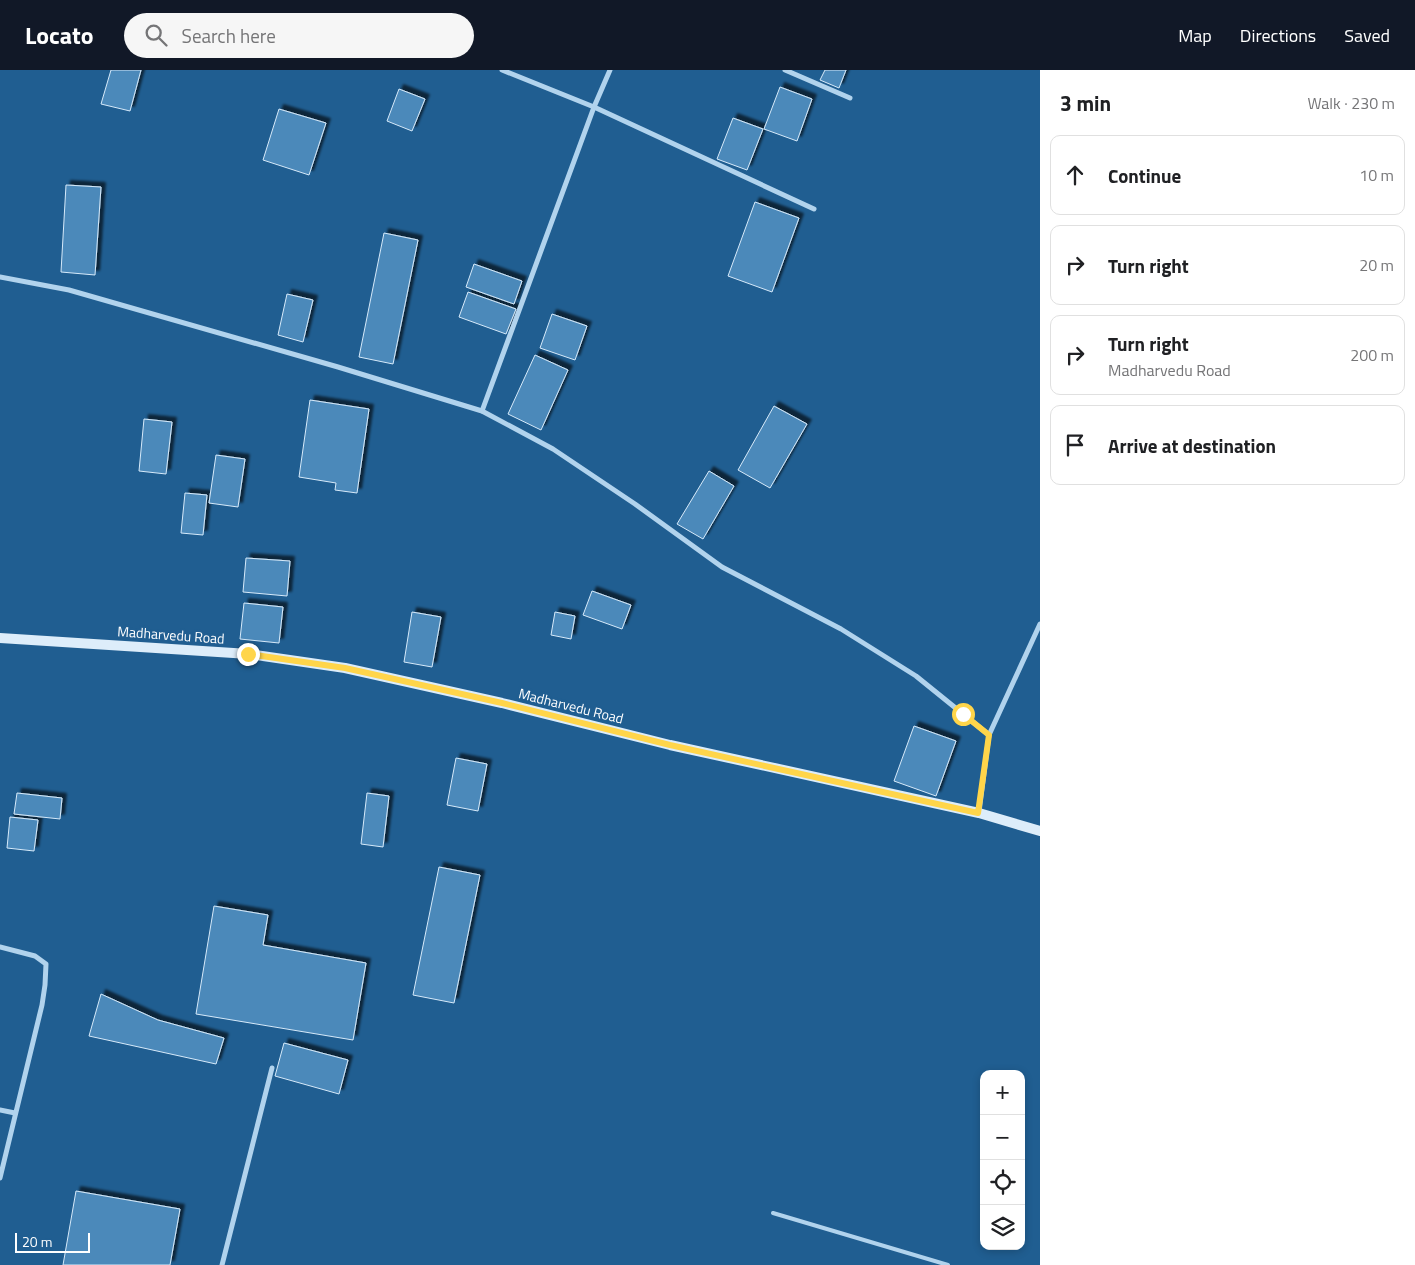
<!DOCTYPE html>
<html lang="en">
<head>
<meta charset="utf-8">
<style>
	:root { --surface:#fff; --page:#f6f6f6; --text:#202124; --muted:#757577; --line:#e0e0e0; --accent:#111827 }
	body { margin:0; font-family:"Titillium Web",sans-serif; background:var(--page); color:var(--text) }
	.controls { position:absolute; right:15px; bottom:15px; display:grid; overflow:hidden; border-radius:10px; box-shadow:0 2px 8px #0003 }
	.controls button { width:45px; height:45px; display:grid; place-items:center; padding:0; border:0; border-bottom:1px solid var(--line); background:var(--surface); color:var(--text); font:25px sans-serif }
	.scale { position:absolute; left:15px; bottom:12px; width:75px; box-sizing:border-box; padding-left:5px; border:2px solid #fff; border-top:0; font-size:14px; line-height:18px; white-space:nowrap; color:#fff; -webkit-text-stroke:4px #205e91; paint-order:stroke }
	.stop { position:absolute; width:15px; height:15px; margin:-11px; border:4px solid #ffd54a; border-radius:50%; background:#fff }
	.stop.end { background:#ffd54a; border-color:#fff; box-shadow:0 1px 5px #0008 }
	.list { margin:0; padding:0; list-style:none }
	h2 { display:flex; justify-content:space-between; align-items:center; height:65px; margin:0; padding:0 20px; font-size:21px }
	h2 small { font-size:16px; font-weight:400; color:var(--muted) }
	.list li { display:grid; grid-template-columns:32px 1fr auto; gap:15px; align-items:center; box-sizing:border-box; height:80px; margin:0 10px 10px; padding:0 10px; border:1px solid var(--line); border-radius:10px }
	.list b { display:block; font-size:19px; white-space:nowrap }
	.list p { margin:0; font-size:16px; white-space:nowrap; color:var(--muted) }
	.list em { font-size:16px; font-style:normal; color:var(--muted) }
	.icon { flex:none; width:28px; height:28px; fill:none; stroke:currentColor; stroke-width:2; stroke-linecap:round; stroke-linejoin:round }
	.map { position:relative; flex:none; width:1040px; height:1195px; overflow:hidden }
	header { display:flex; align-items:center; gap:30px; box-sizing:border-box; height:70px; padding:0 25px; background:var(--accent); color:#fff }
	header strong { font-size:24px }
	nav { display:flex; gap:28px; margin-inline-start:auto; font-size:18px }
	.search { width:350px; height:45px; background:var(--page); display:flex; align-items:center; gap:12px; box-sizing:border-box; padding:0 18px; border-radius:28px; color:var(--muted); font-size:19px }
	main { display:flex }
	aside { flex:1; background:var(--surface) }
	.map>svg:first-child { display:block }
	.building { fill:#4c89ba; stroke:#d6eafa; filter:url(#shadow) }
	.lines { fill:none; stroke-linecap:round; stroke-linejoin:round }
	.lane { stroke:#b1d3ed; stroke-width:4 }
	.street { stroke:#b1d3ed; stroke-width:5 }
	.secondary { stroke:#ddedfa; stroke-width:10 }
	.route { stroke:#ffd54a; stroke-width:6 }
	.labels { text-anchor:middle; stroke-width:5; stroke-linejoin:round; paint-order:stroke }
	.street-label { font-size:14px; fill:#fff; stroke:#205e91 }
</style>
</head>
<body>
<header>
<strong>Locato</strong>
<div class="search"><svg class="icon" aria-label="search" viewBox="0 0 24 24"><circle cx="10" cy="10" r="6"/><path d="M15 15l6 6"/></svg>Search here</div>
<nav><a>Map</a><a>Directions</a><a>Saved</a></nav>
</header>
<main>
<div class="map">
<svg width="1040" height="1195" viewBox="0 0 1040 1195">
	<defs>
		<filter id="shadow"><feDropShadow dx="4.5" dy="-4.5" stdDeviation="1" flood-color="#0009"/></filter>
	</defs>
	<rect width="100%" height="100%" fill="#205e91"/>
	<g class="building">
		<polygon points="111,0 141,0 130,41 101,34"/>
		<polygon points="825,0 846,0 839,18 820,10"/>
		<polygon points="780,17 812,29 797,71 764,59"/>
		<polygon points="399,19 425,29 412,61 387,51"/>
		<polygon points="279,39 326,53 309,105 263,90"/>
		<polygon points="733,48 763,59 747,100 717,89"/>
		<polygon points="66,115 101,117 95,205 61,202"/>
		<polygon points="755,132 799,148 772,222 728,206"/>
		<polygon points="384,163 418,170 393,294 359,287"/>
		<polygon points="474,194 522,211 514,234 466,217"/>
		<polygon points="468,222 516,239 506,264 459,247"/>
		<polygon points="287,224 313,230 303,272 278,265"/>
		<polygon points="552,244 587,256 575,290 540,278"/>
		<polygon points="535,285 568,300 541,360 508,344"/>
		<polygon points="310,330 369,339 357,423 335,420 336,413 299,407"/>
		<polygon points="774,336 807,354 770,418 738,400"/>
		<polygon points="144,349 172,352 166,404 139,401"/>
		<polygon points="216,385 245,389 238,437 209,433"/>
		<polygon points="709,401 734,416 703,469 677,454"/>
		<polygon points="185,423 207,425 203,465 181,463"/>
		<polygon points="246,488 290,491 287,526 243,522"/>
		<polygon points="592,521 631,535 622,559 583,545"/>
		<polygon points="244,533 283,537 279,573 240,569"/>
		<polygon points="412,542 441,547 432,597 404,592"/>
		<polygon points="555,542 575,546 571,569 551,565"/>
		<polygon points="914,656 956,671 936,726 894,711"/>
		<polygon points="456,688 487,694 478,741 447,735"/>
		<polygon points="17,723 62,728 60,749 14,744"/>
		<polygon points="367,723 389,726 383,777 361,774"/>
		<polygon points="10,747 38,750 34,781 7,778"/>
		<polygon points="439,797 480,805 454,933 413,925"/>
		<polygon points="214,836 268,845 263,875 366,893 353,970 196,944"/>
		<polygon points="101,924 158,950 224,968 216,994 89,966"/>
		<polygon points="284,973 348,990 339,1024 275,1006"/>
		<polygon points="76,1121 180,1139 170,1195 63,1195"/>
	</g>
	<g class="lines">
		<polyline class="lane" points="773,1143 948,1195"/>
		<g class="street">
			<polyline points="502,0 594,37 814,139"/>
			<polyline points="785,0 850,28"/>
			<polyline points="0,207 69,220 338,297 482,341 553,379 635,434 722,497 841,559 916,606 989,665 979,742"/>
			<polyline points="482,341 594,37 610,0"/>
			<polyline points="989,665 1040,554"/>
			<polyline points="0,877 35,886 46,894 45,915 42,935 0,1108"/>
			<polyline points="0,1040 15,1043"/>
			<polyline points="222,1195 272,998"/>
		</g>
		<polyline class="secondary" points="0,568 249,584 345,598 502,633 670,675 979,743 1040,761"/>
	</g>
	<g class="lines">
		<polyline class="route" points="248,584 345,598 502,633 670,675 978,743 989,665 963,644"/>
	</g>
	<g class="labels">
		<g class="street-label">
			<text transform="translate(171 565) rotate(4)" y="5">Madharvedu Road</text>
			<text transform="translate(571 636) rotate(14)" y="5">Madharvedu Road</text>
		</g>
	</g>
</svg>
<div class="controls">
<button>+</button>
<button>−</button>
<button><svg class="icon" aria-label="locate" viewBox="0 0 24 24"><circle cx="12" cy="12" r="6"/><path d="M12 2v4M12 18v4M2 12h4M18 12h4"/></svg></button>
<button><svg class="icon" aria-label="layers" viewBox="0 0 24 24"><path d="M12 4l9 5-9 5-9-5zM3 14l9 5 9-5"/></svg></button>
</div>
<div class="scale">20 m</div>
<div class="stop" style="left:963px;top:644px"></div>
<div class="stop end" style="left:248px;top:584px"></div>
</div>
<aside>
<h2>3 min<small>Walk · 230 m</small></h2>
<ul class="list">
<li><svg class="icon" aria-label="ahead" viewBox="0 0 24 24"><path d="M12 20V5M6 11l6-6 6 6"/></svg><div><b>Continue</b></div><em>10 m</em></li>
<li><svg class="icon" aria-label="right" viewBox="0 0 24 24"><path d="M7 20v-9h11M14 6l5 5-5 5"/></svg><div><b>Turn right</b></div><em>20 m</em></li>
<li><svg class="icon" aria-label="right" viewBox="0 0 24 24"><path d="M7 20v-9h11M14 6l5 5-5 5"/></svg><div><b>Turn right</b><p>Madharvedu Road</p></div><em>200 m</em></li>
<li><svg class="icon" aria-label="arrive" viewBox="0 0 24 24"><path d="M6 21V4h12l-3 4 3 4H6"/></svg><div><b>Arrive at destination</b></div></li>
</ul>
</aside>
</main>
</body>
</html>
